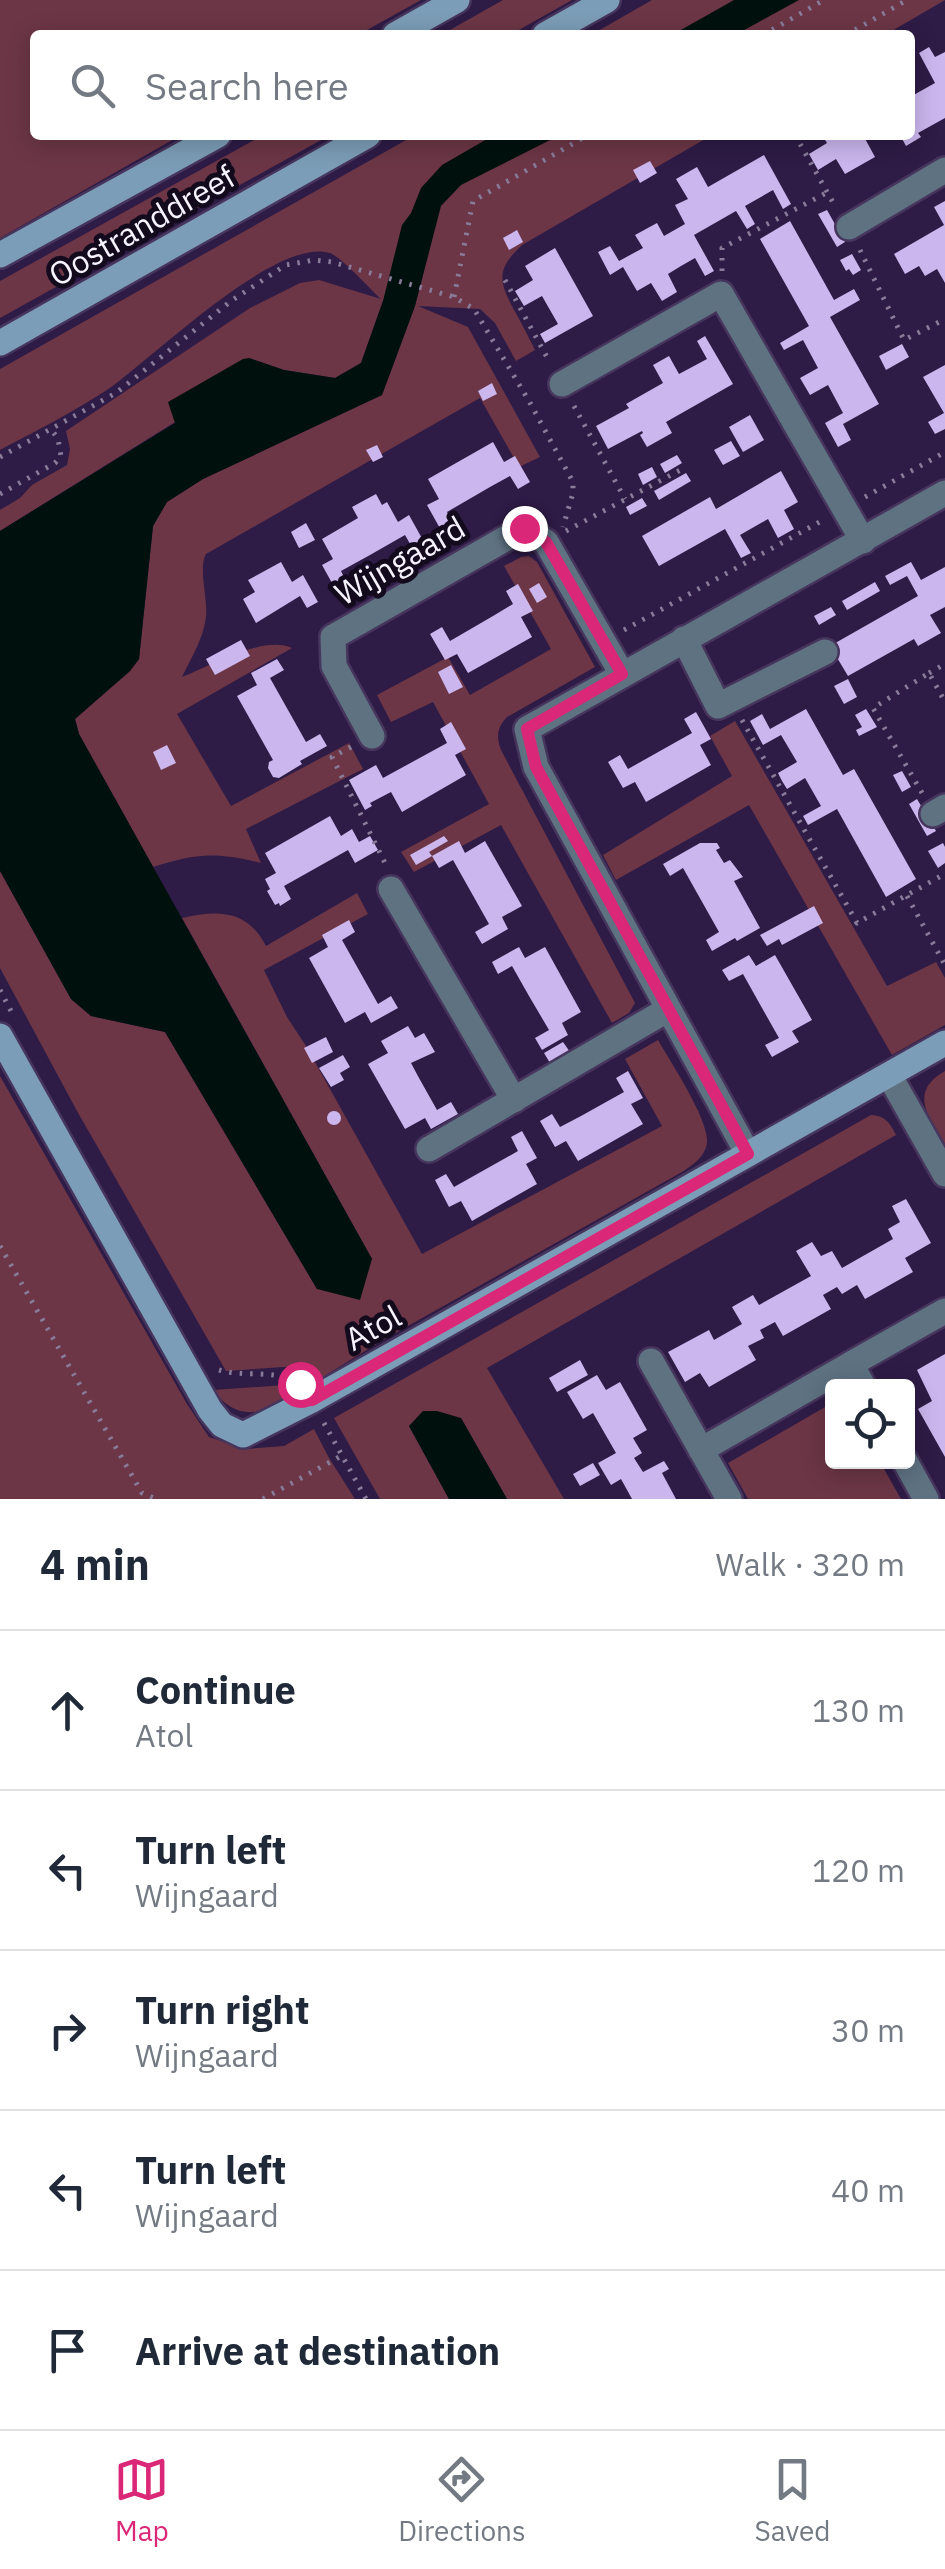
<!DOCTYPE html>
<html lang="en">
<head>
<meta charset="utf-8">
<style>
	:root { --surface:#fff; --page:#f6f6f7; --text:#1f2937; --muted:#747a83; --line:#e0e1e3; --accent:#db2777 }
	body { margin:0; font-family:"IBM Plex Sans",sans-serif; background:var(--page); color:var(--text) }
	.controls { position:absolute; right:30px; bottom:30px; display:grid; overflow:hidden; border-radius:10px; box-shadow:0 5px 25px #0003 }
	.controls button { width:90px; height:90px; display:grid; place-items:center; padding:0; border:0; border-bottom:2px solid var(--line); background:var(--surface); color:var(--text); font:50px sans-serif }
	.stop { position:absolute; width:30px; height:30px; margin:-22px; border:8px solid #db2777; border-radius:50%; background:#fff }
	.stop.end { background:#db2777; border-color:#fff; box-shadow:0 2px 10px #0008 }
	.list { margin:0; padding:0; list-style:none }
	h2 { display:flex; justify-content:space-between; align-items:center; height:130px; margin:0; padding:0 40px; font-size:42px }
	h2 small { font-size:32px; font-weight:400; color:var(--muted) }
	.list li { display:grid; grid-template-columns:65px 1fr auto; gap:30px; align-items:center; box-sizing:border-box; height:160px; padding:0 40px; border-top:2px solid var(--line) }
	.list b { display:block; font-size:38px; white-space:nowrap }
	.list p { margin:0; font-size:32px; white-space:nowrap; color:var(--muted) }
	.list em { font-size:32px; font-style:normal; color:var(--muted) }
	.icon { flex:none; width:55px; height:55px; fill:none; stroke:currentColor; stroke-width:2; stroke-linecap:round; stroke-linejoin:round }
	.map { position:relative; flex:none; width:945px; height:1499px; overflow:hidden }
	.search { position:absolute; background:var(--surface); box-shadow:0 5px 25px #0003; left:30px; right:30px; top:30px; height:110px; display:flex; align-items:center; gap:25px; box-sizing:border-box; padding:0 35px; border-radius:10px; color:var(--muted); font-size:38px }
	.sheet { height:930px; background:var(--surface) }
	nav { display:flex; justify-content:space-around; align-items:center; box-sizing:border-box; height:140px; border-top:2px solid var(--line); background:var(--surface); font-size:28px; color:var(--muted) }
	nav a { display:grid; justify-items:center; gap:5px }
	nav .on { color:var(--accent) }
	.map>svg:first-child { display:block }
	.green { fill:#6c3646 }
	.water { fill:#00110d }
	.building { fill:#cbb6ed }
	.lines { fill:none; stroke-linecap:round; stroke-linejoin:round }
	.street-casing { stroke:#46355c; stroke-width:30 }
	.secondary-casing { stroke:#46355c; stroke-width:30 }
	.path { stroke:#887c99; stroke-width:5; stroke-dasharray:2.5 8; stroke-linecap:butt }
	.street { stroke:#5e7282; stroke-width:25 }
	.secondary { stroke:#7c9db7; stroke-width:25 }
	.route { stroke:#db2777; stroke-width:12 }
	.labels { text-anchor:middle; stroke-width:10; stroke-linejoin:round; paint-order:stroke }
	.street-label { font-size:32px; fill:#f6f2fe; stroke:#130b1d }
</style>
</head>
<body>
<div class="map">
<svg width="945" height="1499" viewBox="0 0 945 1499">
	<rect width="100%" height="100%" fill="#2e1b46"/>
	<g class="green">
		<polygon points="0,0 421,0 358,35 35,35 35,135 181,135 0,238"/>
		<polygon points="503,0 572,0 510,35 441,35"/>
		<polygon points="652,0 945,0 885,35 591,35"/>
		<polygon points="263,135 330,135 0,318 0,281"/>
		<path d="M415,135H712L522,245C497,269 498,279 513,308C521,322 528,336 535,350L516,361L495,323L480,309L418,306L468,327L540,457L519,467L480,398L206,554C198,568 208,598 206,617C203,640 191,658 182,677C210,666 263,635 292,648L177,714L231,806L349,743L363,769L246,829L261,863C216,852 198,853 153,867L79,734L75,719L130,671L139,659L153,526L167,502L203,479L382,395L415,306L433,234L383,301L361,363L335,378L284,370L249,358L175,422L0,531V510L20,498L32,485L67,465L70,449L66,431L250,308L300,283L319,280L381,299C370,289 341,257 330,253C276,236 152,359 107,390C73,412 36,431 0,450V369Z"/>
		<path d="M529,556L537,562L595,667L507,717C497,728 496,736 501,750L635,1003L629,1013L612,1023L501,825L414,872L401,852L489,804L433,702L391,722L377,695L448,657L470,695L551,649L504,566L521,557Z"/>
		<polygon points="735,721 887,986 936,962 945,978 945,1025 892,1055 749,805 616,880 603,855 732,776 710,736"/>
		<path d="M0,871L71,999L91,1016L165,1032L317,1289L372,1259L182,918C217,910 247,909 266,946L357,893L368,914L264,970L287,1017L306,1046L422,1254L662,1126L625,1059L658,1040C670,1061 709,1120 707,1142C706,1156 693,1165 682,1172L383,1340L313,1383L298,1366L226,1371L77,1111L0,968Z"/>
		<path d="M945,1071V1145C929,1117 908,1092 945,1071Z"/>
		<polygon points="0,1076 187,1404 209,1437 246,1449 284,1446 314,1429 329,1458 355,1499 0,1499"/>
		<path d="M871,1115C886,1116 890,1123 896,1135L487,1368L564,1499H507L461,1418L409,1426L449,1499H380L334,1418Z"/>
		<path d="M287,1385L293,1396C262,1415 237,1422 213,1390Z"/>
		<polygon points="832,1403 832,1461 880,1462 901,1499 748,1499 728,1463"/>
	</g>
	<g class="water">
		<polygon points="734,0 799,0 735,35 672,35"/>
		<polygon points="494,135 560,135 461,185 441,206 415,306 382,395 203,479 167,502 153,526 139,659 130,671 75,719 79,734 372,1259 360,1300 317,1289 165,1032 91,1016 71,999 0,871 0,531 175,423 168,402 243,359 249,358 284,370 335,378 361,363 383,301 402,225 411,213 421,188 442,165"/>
		<polygon points="423,1411 437,1411 461,1418 507,1499 449,1499 409,1426"/>
	</g>
	<g class="building">
		<polygon points="929,47 935,57 945,52 945,118 918,133 921,137 906,146 900,135 910,135 910,130 915,127 910,118 910,97 935,83 919,53"/>
		<polygon points="822,135 863,135 875,157 845,174 836,159 818,170 809,154 827,143"/>
		<polygon points="764,155 791,204 783,209 773,190 745,206 755,224 747,229 736,211 694,235 714,271 705,276 695,258 681,266 668,274 677,292 662,301 651,283 637,291 623,267 610,275 598,252 610,246 619,261 643,248 635,235 657,223 664,236 685,224 675,205 688,199 676,179 697,167 708,187"/>
		<polygon points="650,161 657,173 640,183 633,170"/>
		<polygon points="945,201 945,283 937,269 925,276 919,266 905,274 894,254 944,225 934,207"/>
		<polygon points="827,210 845,242 837,247 818,214"/>
		<polygon points="790,221 834,300 854,289 860,300 830,317 879,404 843,424 851,440 838,447 825,423 843,413 828,385 810,395 800,378 818,368 803,340 784,350 780,343 809,326 760,239"/>
		<polygon points="517,230 523,242 509,250 503,238"/>
		<polygon points="555,248 593,316 545,343 540,334 558,324 542,296 524,306 515,291 533,280 525,266"/>
		<polygon points="852,254 861,270 853,275 849,269 846,271 840,260"/>
		<polygon points="705,336 733,384 666,422 672,433 647,447 640,435 643,433 642,431 608,449 596,426 629,408 626,404 663,383 653,365 669,356 679,374 707,359 697,341"/>
		<polygon points="902,344 909,357 886,370 879,356"/>
		<polygon points="945,365 945,429 935,434 928,422 944,413 923,377"/>
		<polygon points="492,383 497,394 483,401 478,391"/>
		<polygon points="750,415 764,440 743,452 729,427"/>
		<polygon points="731,441 740,456 723,465 714,450"/>
		<polygon points="493,442 504,462 515,456 530,482 518,489 510,476 490,487 447,512 454,525 442,532 427,505 439,499 428,479"/>
		<polygon points="377,445 383,457 373,462 366,450"/>
		<polygon points="677,455 682,463 665,473 660,464"/>
		<polygon points="652,467 657,477 643,485 638,474"/>
		<polygon points="781,471 798,502 784,510 794,529 778,538 768,519 740,535 751,553 741,558 725,529 659,566 642,536 710,497 716,509"/>
		<polygon points="686,473 691,481 659,500 654,491"/>
		<polygon points="376,494 382,505 387,502 398,522 409,515 424,542 413,549 405,535 370,555 341,571 348,585 337,592 322,565 333,559 322,539 358,518 352,507"/>
		<polygon points="642,498 647,506 630,515 626,507"/>
		<polygon points="306,523 315,540 299,548 291,532"/>
		<polygon points="281,562 292,582 303,575 318,602 307,608 300,596 256,623 243,599 255,592 248,580"/>
		<polygon points="911,562 921,580 945,567 945,607 930,615 941,633 918,646 914,639 848,676 830,646 918,596 907,576 890,585 885,576"/>
		<polygon points="875,582 880,591 847,610 842,601"/>
		<polygon points="539,583 547,597 537,603 529,589"/>
		<polygon points="518,584 533,611 521,617 532,637 468,673 457,654 445,660 430,634 442,627 450,641 493,616 513,604 506,591"/>
		<polygon points="831,607 836,615 819,625 814,616"/>
		<polygon points="241,640 250,656 215,675 206,659"/>
		<polygon points="277,659 284,670 270,678 306,742 320,734 327,746 300,761 302,764 279,778 273,777 268,768 269,762 273,760 237,696 257,685 251,673"/>
		<polygon points="451,665 463,687 449,694 438,672"/>
		<polygon points="848,679 857,697 844,704 834,686"/>
		<polygon points="806,709 843,775 854,769 916,879 886,897 837,809 808,825 803,816 821,806 805,778 787,789 782,781 778,773 797,762 781,735 763,745 750,721 762,714 770,729"/>
		<polygon points="866,709 877,727 859,736 856,730 862,727 855,715"/>
		<polygon points="696,712 711,739 700,745 711,765 646,802 635,782 623,788 608,762 620,755 628,769 692,733 684,719"/>
		<polygon points="451,722 466,749 455,755 466,775 402,812 391,792 370,803 372,806 365,810 349,780 376,765 383,778 447,743 440,729"/>
		<polygon points="167,745 176,763 161,770 153,752"/>
		<polygon points="902,771 911,787 902,792 893,775"/>
		<polygon points="917,799 936,831 927,836 909,804"/>
		<polygon points="330,816 341,836 352,829 359,842 370,836 378,850 355,863 348,850 284,886 291,899 280,906 279,903 275,905 267,891 270,889 265,879 276,873 265,853"/>
		<polygon points="444,836 448,841 429,852 432,856 416,865 410,855"/>
		<polygon points="459,841 465,853 485,841 522,906 502,917 508,929 482,944 475,932 489,924 453,860 439,868 432,856"/>
		<polygon points="700,843 717,843 720,848 716,850 724,863 730,860 743,877 734,881 760,928 737,941 735,938 712,951 706,940 719,932 683,868 670,876 663,864"/>
		<polygon points="943,843 945,847 945,863 938,868 928,851"/>
		<polygon points="814,906 823,923 782,945 779,939 767,946 760,935"/>
		<polygon points="349,920 355,932 342,940 378,1004 391,996 398,1008 371,1023 365,1012 345,1023 309,958 328,947 322,935"/>
		<polygon points="519,947 525,958 545,947 581,1012 562,1023 568,1035 542,1050 535,1038 549,1030 529,996 512,966 498,974 492,962"/>
		<polygon points="749,955 756,966 775,955 812,1020 792,1031 799,1042 772,1057 765,1045 779,1038 762,1008 743,974 729,981 722,970"/>
		<polygon points="408,1026 415,1038 424,1033 435,1052 411,1063 419,1078 437,1110 451,1102 458,1114 431,1129 425,1118 405,1129 368,1064 388,1053 381,1041"/>
		<polygon points="326,1037 333,1052 312,1063 304,1048"/>
		<polygon points="563,1042 570,1052 550,1063 544,1053"/>
		<polygon points="343,1055 350,1067 340,1073 344,1080 331,1087 319,1068"/>
		<polygon points="628,1071 643,1098 631,1104 643,1124 578,1161 566,1141 555,1147 540,1121 552,1114 560,1127 581,1116 624,1092 616,1078"/>
		<circle cx="334" cy="1118" r="7"/>
		<polygon points="522,1131 537,1158 526,1164 537,1184 472,1221 461,1201 449,1207 435,1180 446,1174 454,1187 518,1151 511,1137"/>
		<polygon points="906,1199 931,1243 905,1258 913,1272 865,1299 857,1285 842,1294 837,1287 823,1295 831,1309 783,1336 775,1322 760,1330 764,1338 748,1346 756,1360 709,1387 700,1373 685,1382 668,1352 709,1330 714,1340 742,1324 732,1307 753,1295 759,1305 811,1276 796,1251 812,1242 821,1256 832,1251 842,1268 893,1239 888,1229 900,1222 892,1206"/>
		<polygon points="945,1354 945,1457 918,1409 932,1401 917,1370"/>
		<polygon points="580,1360 588,1375 557,1392 549,1378"/>
		<polygon points="597,1375 606,1390 620,1382 647,1430 633,1438 642,1453 634,1458 643,1472 664,1461 669,1469 662,1473 676,1499 632,1499 621,1479 611,1485 598,1463 616,1453 593,1413 583,1419 567,1392"/>
		<polygon points="593,1463 600,1475 580,1486 573,1474"/>
	</g>
	<g class="lines">
		<defs>
			<g id="street">
				<polyline points="849,227 945,170"/>
				<polyline points="562,384 721,294 863,541"/>
				<polyline points="684,639 718,706 825,652"/>
				<polyline points="372,736 334,666 333,637 524,528 546,542 622,674"/>
				<polyline points="933,814 945,807"/>
				<polyline points="391,889 514,1100"/>
				<polyline points="889,1075 945,1174"/>
				<polyline points="429,1149 667,1010"/>
				<polyline points="748,1154 536,767 527,729 945,493"/>
				<polyline points="651,1361 729,1499"/>
				<polyline points="851,1364 945,1311"/>
				<polyline points="701,1450 851,1364 863,1386"/>
				<polyline points="905,1461 926,1499"/>
			</g>
			<g id="secondary">
				<polyline points="395,35 457,0"/>
				<polyline points="545,35 607,0"/>
				<polyline points="0,255 218,135"/>
				<polyline points="0,343 368,135"/>
				<polyline points="0,1036 210,1410 222,1425 243,1435 312,1400 945,1043"/>
			</g>
		</defs>
		<use href="#street" class="street-casing"/>
		<use href="#secondary" class="secondary-casing"/>
		<g class="path">
			<polyline points="763,35 824,0"/>
			<polyline points="846,35 907,0"/>
			<polyline points="795,135 835,206"/>
			<polyline points="860,250 904,340 945,319"/>
			<polyline points="722,271 722,248 826,193"/>
			<polyline points="505,280 549,361"/>
			<polyline points="454,297 473,201 588,135"/>
			<polyline points="574,406 625,499"/>
			<polyline points="0,457 116,393 231,301 275,272 286,265 314,260 332,262 454,297 474,309 529,401 573,482 573,493 563,527"/>
			<polyline points="0,494 55,463 61,456 58,439 51,429"/>
			<polyline points="865,497 945,452"/>
			<polyline points="566,531 686,467"/>
			<polyline points="624,630 825,519"/>
			<polyline points="929,673 945,664"/>
			<polyline points="742,720 857,923 941,876 945,871"/>
			<polyline points="351,747 332,757 387,867"/>
			<polyline points="922,793 873,708 929,673 945,702"/>
			<polyline points="907,896 945,965"/>
			<polyline points="0,990 11,1011"/>
			<polyline points="0,1246 142,1493 156,1499"/>
			<path d="M219,1370C242,1377 276,1370 296,1381"/>
			<polyline points="324,1423 366,1499"/>
			<polyline points="263,1499 341,1456"/>
		</g>
		<use href="#street" class="street"/>
		<use href="#secondary" class="secondary"/>
	</g>
	<g class="lines">
		<polyline class="route" points="300,1384 312,1400 748,1154 536,767 527,729 622,674 546,542 524,528"/>
	</g>
	<g class="labels">
		<g class="street-label">
			<text transform="translate(142 226) rotate(-30)" y="11">Oostranddreef</text>
			<text transform="translate(400 561) rotate(-30)" y="11">Wijngaard</text>
			<text transform="translate(373 1328) rotate(-29)" y="11">Atol</text>
		</g>
	</g>
</svg>
<div class="controls">
<button><svg class="icon" aria-label="locate" viewBox="0 0 24 24"><circle cx="12" cy="12" r="6"/><path d="M12 2v4M12 18v4M2 12h4M18 12h4"/></svg></button>
</div>
<div class="stop" style="left:300px;top:1384px"></div>
<div class="stop end" style="left:524px;top:528px"></div>
<div class="search"><svg class="icon" aria-label="search" viewBox="0 0 24 24"><circle cx="10" cy="10" r="6"/><path d="M15 15l6 6"/></svg>Search here</div>
</div>
<section class="sheet">
<h2>4 min<small>Walk · 320 m</small></h2>
<ul class="list">
<li><svg class="icon" aria-label="ahead" viewBox="0 0 24 24"><path d="M12 20V5M6 11l6-6 6 6"/></svg><div><b>Continue</b><p>Atol</p></div><em>130 m</em></li>
<li><svg class="icon" aria-label="left" viewBox="0 0 24 24"><path d="M17 20v-9H6M10 6l-5 5 5 5"/></svg><div><b>Turn left</b><p>Wijngaard</p></div><em>120 m</em></li>
<li><svg class="icon" aria-label="right" viewBox="0 0 24 24"><path d="M7 20v-9h11M14 6l5 5-5 5"/></svg><div><b>Turn right</b><p>Wijngaard</p></div><em>30 m</em></li>
<li><svg class="icon" aria-label="left" viewBox="0 0 24 24"><path d="M17 20v-9H6M10 6l-5 5 5 5"/></svg><div><b>Turn left</b><p>Wijngaard</p></div><em>40 m</em></li>
<li><svg class="icon" aria-label="arrive" viewBox="0 0 24 24"><path d="M6 21V4h12l-3 4 3 4H6"/></svg><div><b>Arrive at destination</b></div></li>
</ul>
</section>
<nav>
<a class="on"><svg class="icon" aria-label="map" viewBox="0 0 24 24"><path d="M3 6l6-2 6 2 6-2v14l-6 2-6-2-6 2zM9 4v14M15 6v14"/></svg>Map</a>
<a><svg class="icon" aria-label="directions" viewBox="0 0 24 24"><path d="M12 3l9 9-9 9-9-9zM9 14v-3h6M13 9l2 2-2 2"/></svg>Directions</a>
<a><svg class="icon" aria-label="saved" viewBox="0 0 24 24"><path d="M7 4h10v16l-5-4-5 4z"/></svg>Saved</a>
</nav>
</body>
</html>
